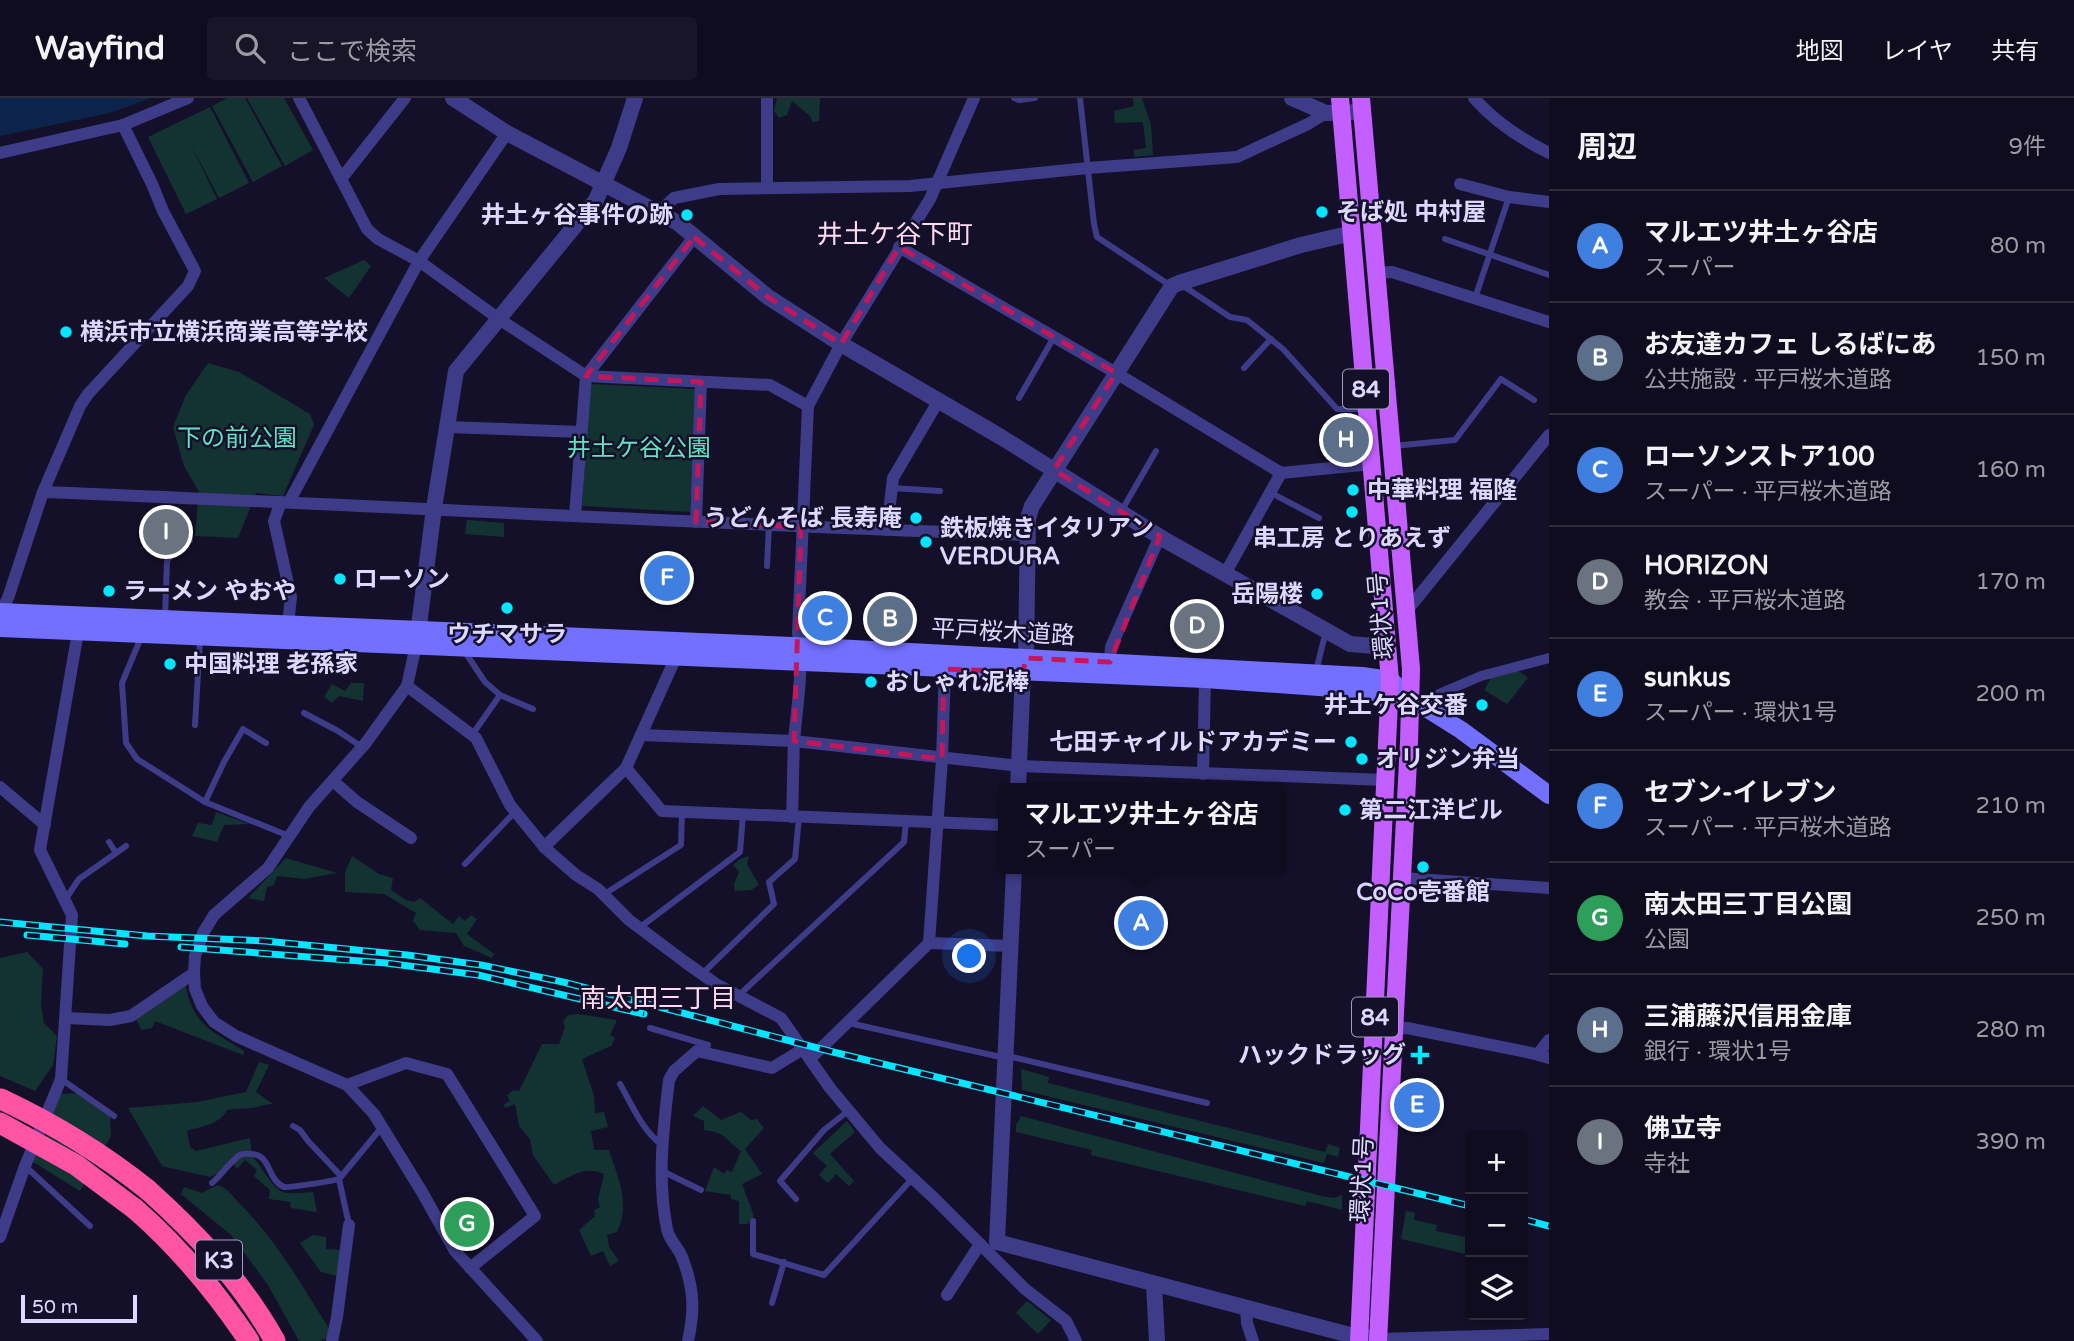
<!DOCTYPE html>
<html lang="ja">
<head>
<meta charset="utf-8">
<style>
	:root { --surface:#0f0c1f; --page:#181528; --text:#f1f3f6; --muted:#9b9ba4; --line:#2f2c3d; --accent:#04e5ff }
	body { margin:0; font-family:"Varela Round","Noto Sans JP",sans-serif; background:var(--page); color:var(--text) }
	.controls { position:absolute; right:21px; bottom:21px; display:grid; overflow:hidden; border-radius:7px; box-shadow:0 4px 10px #0003 }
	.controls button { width:63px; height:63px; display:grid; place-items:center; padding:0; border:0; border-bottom:2px solid var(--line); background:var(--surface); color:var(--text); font:35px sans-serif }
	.scale { position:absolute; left:21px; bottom:18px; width:116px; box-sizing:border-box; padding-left:7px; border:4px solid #ddd8ff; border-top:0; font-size:19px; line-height:24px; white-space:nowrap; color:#ddd8ff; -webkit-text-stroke:5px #141029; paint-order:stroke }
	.you { position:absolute; left:970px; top:859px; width:24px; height:24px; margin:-18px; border:5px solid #fff; border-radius:50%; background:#1a73e8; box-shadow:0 0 0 10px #1a73e833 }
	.badge { display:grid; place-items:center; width:46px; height:46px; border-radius:50%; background:var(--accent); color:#fff; font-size:23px; font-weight:700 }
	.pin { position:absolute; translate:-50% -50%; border:4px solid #fff; box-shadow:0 2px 7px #0006 }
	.popup { position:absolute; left:998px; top:685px; width:287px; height:91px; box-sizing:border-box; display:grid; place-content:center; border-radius:7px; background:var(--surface); filter:drop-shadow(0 2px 5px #0005); font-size:23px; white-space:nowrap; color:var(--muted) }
	.popup b { font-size:26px; color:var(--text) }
	.popup::after { content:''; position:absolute; left:50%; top:100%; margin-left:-14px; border:14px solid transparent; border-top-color:var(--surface) }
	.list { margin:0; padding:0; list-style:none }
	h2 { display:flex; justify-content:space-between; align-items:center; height:91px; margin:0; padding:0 28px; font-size:30px }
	h2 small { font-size:23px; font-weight:400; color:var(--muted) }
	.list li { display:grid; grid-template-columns:46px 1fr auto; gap:21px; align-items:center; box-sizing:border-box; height:112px; padding:0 28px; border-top:2px solid var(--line) }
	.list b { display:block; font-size:26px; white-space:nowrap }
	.list p { margin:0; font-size:23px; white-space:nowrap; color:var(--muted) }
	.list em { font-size:23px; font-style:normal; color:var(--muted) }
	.icon { flex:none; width:38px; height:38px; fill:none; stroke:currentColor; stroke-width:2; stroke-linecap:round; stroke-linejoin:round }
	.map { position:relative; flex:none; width:1549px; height:1243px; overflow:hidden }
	header { display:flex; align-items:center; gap:42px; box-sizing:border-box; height:98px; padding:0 35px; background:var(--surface); border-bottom:2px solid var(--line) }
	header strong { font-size:33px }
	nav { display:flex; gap:38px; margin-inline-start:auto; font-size:24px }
	.search { width:490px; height:63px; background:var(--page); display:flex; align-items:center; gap:18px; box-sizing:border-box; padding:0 24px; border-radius:7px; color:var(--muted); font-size:26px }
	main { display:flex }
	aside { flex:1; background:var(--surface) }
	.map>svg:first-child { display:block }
	.green { fill:#133332 }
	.water { fill:#0c234c }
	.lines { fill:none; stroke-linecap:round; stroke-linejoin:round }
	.service { stroke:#3e3b88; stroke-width:6 }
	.pedestrian { stroke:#3e3b88; stroke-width:10 }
	.minor { stroke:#3e3b88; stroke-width:12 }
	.tertiary { stroke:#3e3b88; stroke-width:16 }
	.secondary { stroke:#736fff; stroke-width:18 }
	.primary { stroke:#c45fff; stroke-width:18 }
	.motorway { stroke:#ff53a5; stroke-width:21 }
	.rail-casing { stroke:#04e5ff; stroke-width:7 }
	.rail { stroke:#141029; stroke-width:4.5; stroke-dasharray:13; stroke-linecap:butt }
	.motorway-bridge { stroke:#ff53a5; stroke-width:21 }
	.marked { fill:none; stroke:#c2185b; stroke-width:5; stroke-dasharray:14 9; stroke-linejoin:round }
	.poi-dot { fill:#04e5ff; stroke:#141029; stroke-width:2.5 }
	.labels { text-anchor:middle; stroke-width:5; stroke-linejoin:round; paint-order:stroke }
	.shield { fill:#141029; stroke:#a19cbf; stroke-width:2 }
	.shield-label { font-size:23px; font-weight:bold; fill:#ddd8ff }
	.poi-label { font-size:24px; font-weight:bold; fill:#ddd8ff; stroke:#141029; text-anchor:start }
	.park-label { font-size:24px; fill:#62e1c2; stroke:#141029 }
	.street-label { font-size:24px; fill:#ddd8ff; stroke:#141029 }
	.neighbourhood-label { font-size:26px; fill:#ffdaf1; stroke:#141029 }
</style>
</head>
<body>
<header>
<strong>Wayfind</strong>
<div class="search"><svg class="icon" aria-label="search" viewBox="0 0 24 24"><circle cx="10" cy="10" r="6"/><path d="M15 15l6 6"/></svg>ここで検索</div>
<nav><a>地図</a><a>レイヤ</a><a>共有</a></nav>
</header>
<main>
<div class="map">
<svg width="1549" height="1243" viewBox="0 0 1549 1243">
	<rect width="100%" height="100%" fill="#141029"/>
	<g class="green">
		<polygon points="227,0 245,0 282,68 253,84 212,8"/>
		<polygon points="247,0 284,0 313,52 285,68"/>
		<polygon points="777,0 820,0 819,23 812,24 811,19 792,3 787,17 779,20 774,13"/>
		<polygon points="1133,0 1142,0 1151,27 1153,57 1134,59 1134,52 1146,50 1143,24 1115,25 1114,13 1134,8"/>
		<polygon points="210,9 249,85 219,100 190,45 217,101 186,116 148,39"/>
		<polygon points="364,162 371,168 349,200 324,180"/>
		<polygon points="208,265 239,274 310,316 314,327 283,398 256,395 238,440 195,438 199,394 184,368 173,329 186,297"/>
		<polygon points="590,286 696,291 690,414 582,408"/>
		<polygon points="467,422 504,425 504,439 465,436"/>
		<polygon points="1519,573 1528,580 1507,606 1484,592 1491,580"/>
		<polygon points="351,585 364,585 363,603 339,598 332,605 324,599 332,586 345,593"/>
		<polygon points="216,714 249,726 224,727 217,744 192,738 198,725 212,727"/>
		<polygon points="352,758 379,776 393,780 391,792 406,802 414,804 420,800 453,826 459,818 465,823 471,817 477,821 467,836 494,856 492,860 464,848 456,835 420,832 413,823 416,815 384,796 345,794 345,775"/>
		<polygon points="749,758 747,766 759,787 751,792 735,793 734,786 739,774 733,767 740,761"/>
		<polygon points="286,760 337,775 304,781 277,778 274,787 267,789 264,803 248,800"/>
		<polygon points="27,854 43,871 41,906 44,925 57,938 53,967 35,993 0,978 0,860"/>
		<path d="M185,886C195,929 208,930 244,953L243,957L155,923L152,930L142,932L135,920Z"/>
		<path d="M578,916L617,922L610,937L615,940L611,948L582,961L594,998L595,1015L604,1014L608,1029L591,1033L594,1052H609C618,1080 631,1106 617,1134L607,1137L609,1149L619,1163L610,1168L603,1153L591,1158L579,1132L595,1118L594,1112L600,1109L598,1102L604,1076C586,1067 570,1078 554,1087L533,1057L530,1041L519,1028L515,1006L505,1010L504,1006L510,1003L507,997L513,992L519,993L542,946H559L565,929L563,924L568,917Z"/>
		<path d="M259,964L269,967L256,994L273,1006C263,1006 258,1010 250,1010C242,1011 236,1010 227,1012C219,1027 202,1028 187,1033L190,1049L196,1053L250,1040L252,1058C261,1067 272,1090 283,1094C291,1097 304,1094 313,1094L317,1114L291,1110L290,1104L269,1101L270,1092L254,1078L257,1072L245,1062L237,1071L231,1063L221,1074L210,1079L162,1068L128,1010L197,1004L246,994Z"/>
		<polygon points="1021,971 1049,979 1048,985 1325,1054 1328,1046 1340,1050 1338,1059 1327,1056 1324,1065 1022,992"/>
		<polygon points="80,995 110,1018 111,1038 80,1093 33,1064 61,996"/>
		<path d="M703,1008L721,1022L741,1014L751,1022L757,1021L764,1030L745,1051L762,1076L742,1086L754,1118L748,1126H739V1103L731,1101V1097L705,1093L714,1069L724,1076L727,1072L732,1074L741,1053C725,1041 725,1034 704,1032V1023L693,1018Z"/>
		<polygon points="1021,1018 1322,1098 1334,1100 1342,1097 1342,1112 1307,1103 1305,1108 1091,1057 1092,1052 1016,1034 1016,1027"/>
		<polygon points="847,1023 855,1034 830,1056 854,1083 849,1088 836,1076 828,1085 819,1077 827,1068 813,1055"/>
		<path d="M218,1087C227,1090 232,1097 238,1104C276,1141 302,1188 330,1232L328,1240L320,1243H299L268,1187L231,1137L181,1096L184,1089L202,1095Z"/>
		<polygon points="467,1104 491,1135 468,1152 445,1116"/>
		<polygon points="1406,1113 1415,1115 1414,1122 1437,1127 1436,1133 1470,1140 1470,1157 1401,1141"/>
		<polygon points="313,1137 326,1139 326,1151 341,1152 338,1178 321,1174 300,1145"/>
		<polygon points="1027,1203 1051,1222 1038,1236 1016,1215"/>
	</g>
	<polygon class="water" points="0,0 151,0 110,15 0,38"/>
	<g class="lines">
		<g class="service">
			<polyline points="1014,0 1019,2 1035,0"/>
			<polyline points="1080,0 1094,126 1097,139 1171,188"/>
			<polyline points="1445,141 1549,177"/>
			<polyline points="1182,187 1230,219 1247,222 1283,251 1337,311 1366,311"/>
			<polyline points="1475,200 1509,99"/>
			<polyline points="1244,270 1271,241"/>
			<polyline points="1019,300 1054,239"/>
			<polyline points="1393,348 1455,342 1501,281 1534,302"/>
			<polyline points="892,390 940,393"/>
			<polyline points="1271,395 1319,420"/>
			<polyline points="1122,412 1156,353"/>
			<polyline points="767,468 769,427"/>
			<polyline points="165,520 167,463 171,457 174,441 190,442"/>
			<polyline points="142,537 122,585 126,645 137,661 205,704 289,738"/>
			<polyline points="465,554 485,584 500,597 533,611"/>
			<polyline points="1316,573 1326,533"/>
			<polyline points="304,615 338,633 362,649"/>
			<polyline points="195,627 200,541"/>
			<polyline points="472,637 500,597"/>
			<polyline points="205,704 224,664 243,631 266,645"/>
			<polyline points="109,744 116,755"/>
			<polyline points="465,766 515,714"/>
			<polyline points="603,797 681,747 682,714"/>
			<polyline points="65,802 79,781 126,748"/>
			<polyline points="639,830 740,754 743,717"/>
			<polyline points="702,876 774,806 769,784 795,761 799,719"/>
			<polyline points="738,898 904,744 906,724"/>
			<polyline points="849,925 1005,960"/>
			<polyline points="650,930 708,947 705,954"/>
			<polyline points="1008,958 1207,1005"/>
			<polyline points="61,981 114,1018"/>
			<path d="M620,986C632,1007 642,1032 662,1047"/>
			<polyline points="293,1028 300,1032 308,1043 341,1078"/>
			<polyline points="25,1068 90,1128"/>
			<polyline points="662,1073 701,1092"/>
			<path d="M212,1085C219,1079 234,1060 240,1057C244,1055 247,1056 251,1056C271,1056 267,1082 284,1089C288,1090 333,1083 339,1081"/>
			<polyline points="796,1101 780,1083 824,1032 848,1013"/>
			<polyline points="753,1123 753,1156 824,1177 912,1081"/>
			<polyline points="349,1127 339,1081 382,1029"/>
			<polyline points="772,1205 784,1164"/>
		</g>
		<polyline class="pedestrian" points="1439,596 1481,578 1549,560"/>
		<g class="minor">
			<polyline points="299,0 367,131 378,141 419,163 499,221 586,278 770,287 808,308"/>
			<path d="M1474,0C1494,23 1521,41 1549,55"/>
			<polyline points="0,55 123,27 188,0"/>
			<polyline points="341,81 405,0"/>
			<polyline points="1460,86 1509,99 1549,104"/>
			<polyline points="767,89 767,0"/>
			<polyline points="658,115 674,100 719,91 910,88 1088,70 1237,59 1308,26 1326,15"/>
			<polyline points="899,149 1116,275 1281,375 1372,366"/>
			<polyline points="1376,175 1392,174 1549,224"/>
			<polyline points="447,329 581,334"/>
			<path d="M43,394C371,407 699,426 1027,437"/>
			<polyline points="281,404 274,423 291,499 288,527"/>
			<polyline points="289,404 419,163 507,35"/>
			<polyline points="575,418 586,278 694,139"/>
			<polyline points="696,424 701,284"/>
			<polyline points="887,432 893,380 939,302"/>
			<polyline points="1225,476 1281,375"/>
			<polyline points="0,515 8,500 43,394 80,308 88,296 188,188 195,173 163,113 152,86 123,27"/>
			<polyline points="1405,515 1549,337"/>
			<polyline points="416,547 407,588 365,646 309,709 268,770 214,817 203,835 195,858 194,875 195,891 202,908 214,924 236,938 347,987 374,1016 422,1094 455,1153 537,1243"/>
			<polyline points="1110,564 1111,549 1160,438"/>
			<polyline points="407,588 476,640 510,707 545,750 576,777 598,791 629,822 685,864 716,886 781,920 830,990 880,1050 934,1100 1025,1191 1066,1223 1076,1243"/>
			<polyline points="641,637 794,643 1020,668 1385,682"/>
			<polyline points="626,670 662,713 1003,727"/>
			<polyline points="1203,676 1205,581"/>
			<polyline points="333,683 357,704 411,740"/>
			<polyline points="0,689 45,727"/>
			<path d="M792,719C793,693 793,668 794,643C797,607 804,571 798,535L808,308L841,246L930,101L974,0"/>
			<polyline points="544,749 626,670 676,559"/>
			<polyline points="1402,780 1549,790"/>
			<polyline points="929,845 1011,848"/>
			<polyline points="66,920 110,922 131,918 194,875"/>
			<polyline points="1393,931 1407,930 1531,955 1549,960"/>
			<polyline points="1538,956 1549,942"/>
			<polyline points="810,961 929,845 942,661 945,571"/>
			<polyline points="347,987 406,965 447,976 535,1118 470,1170"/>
			<polyline points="0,1139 25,1068 61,981 72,817 40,752 78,534"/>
			<polyline points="947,1197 980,1146"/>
			<polyline points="1246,1210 1247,1225 1253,1243"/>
			<polyline points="1378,1241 1549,1236"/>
			<polyline points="332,1243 337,1219 349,1127"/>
			<path d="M688,1243C695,1211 694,1190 682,1159C678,1149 669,1142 667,1131C657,1082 663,1032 669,982L674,973L697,953L772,970L803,951"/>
		</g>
		<g class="tertiary">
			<polyline points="453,0 507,35 678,125 768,199 841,246 1001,339 1165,442 1350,546 1387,549"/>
			<polyline points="1292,0 1326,15 1361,14"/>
			<polyline points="417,543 434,410 456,273 596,102 619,50 635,0"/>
			<polyline points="1018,690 1023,574 1026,560 1028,420 1032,408 1172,188 1179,185 1301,147 1352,135"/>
			<polyline points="1014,771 997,1144 1350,1237 1372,1240"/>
			<polyline points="1154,1186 1157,1243"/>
		</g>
		<g class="secondary">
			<polyline points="0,514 816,549 1362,578 1390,582 1410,600 1461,632 1549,697"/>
			<polyline points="0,530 1205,581 1361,592 1401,598"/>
		</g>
		<g class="primary">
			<polyline points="1340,0 1390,582 1359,1243"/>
			<polyline points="1361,0 1411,571 1409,644 1378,1243"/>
		</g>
		<g class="motorway">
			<path d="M148,1092C198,1137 242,1184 275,1243"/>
			<path d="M135,1111C180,1150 216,1194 249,1243"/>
		</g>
		<defs>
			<g id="rail">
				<polyline points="0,824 147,838 265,843 407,857 481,867 563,884 833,954 1470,1108"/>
				<polyline points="27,837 125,846"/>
				<polyline points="181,849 386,865 478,877 644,916"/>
				<polyline points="1523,1121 1549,1128"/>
			</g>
		</defs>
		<use href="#rail" class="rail-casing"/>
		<use href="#rail" class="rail"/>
		<g class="motorway-bridge">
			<path d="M1,1001C54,1026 102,1055 148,1092"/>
			<polyline points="0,1025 76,1067 135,1111"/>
		</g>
	</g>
	<path class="marked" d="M694,139L768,199L841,246L899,149L1116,275L1054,372L1160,438L1110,564L1026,560L1023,574L944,571L942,661L794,643L801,429L696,424L701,284L586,278Z"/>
	<g class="poi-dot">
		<circle cx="1322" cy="114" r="7"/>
		<circle cx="687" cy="117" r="7"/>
		<circle cx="66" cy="234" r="7"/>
		<circle cx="1353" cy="392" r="7"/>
		<circle cx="1352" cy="414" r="7"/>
		<circle cx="916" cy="420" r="7"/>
		<circle cx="926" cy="444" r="7"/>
		<circle cx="340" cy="481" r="7"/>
		<circle cx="109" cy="493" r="7"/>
		<circle cx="1317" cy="496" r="7"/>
		<circle cx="507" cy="510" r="7"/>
		<circle cx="170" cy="566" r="7"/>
		<circle cx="871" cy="584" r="7"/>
		<circle cx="1482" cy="607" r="7"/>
		<circle cx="1351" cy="644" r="7"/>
		<circle cx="1362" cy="661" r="7"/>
		<circle cx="1345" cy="712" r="7"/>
		<circle cx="1423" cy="769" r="7"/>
		<path d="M1416.5 946.5h7v7h7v7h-7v7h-7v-7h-7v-7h7z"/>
	</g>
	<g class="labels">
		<g class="shield">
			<rect x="1343" y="271.5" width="46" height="39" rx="5"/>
			<rect x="1352" y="899.5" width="46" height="39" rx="5"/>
			<rect x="196" y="1142.5" width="46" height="39" rx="5"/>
		</g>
		<g class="shield-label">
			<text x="1366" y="299">84</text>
			<text x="1375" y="927">84</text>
			<text x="219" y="1170">K3</text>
		</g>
		<g class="poi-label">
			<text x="1336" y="122">そば処 中村屋</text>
			<text x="673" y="125" text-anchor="end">井土ヶ谷事件の跡</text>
			<text x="80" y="242">横浜市立横浜商業高等学校</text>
			<text x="1367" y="400">中華料理 福隆</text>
			<text x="902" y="428" text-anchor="end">うどんそば 長寿庵</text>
			<text x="940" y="438">鉄板焼きイタリアン<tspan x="940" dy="28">VERDURA</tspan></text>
			<text x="1352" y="448" text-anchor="middle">串工房 とりあえず</text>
			<text x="354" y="489">ローソン</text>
			<text x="123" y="501">ラーメン やおや</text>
			<text x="1303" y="504" text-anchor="end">岳陽楼</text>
			<text x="507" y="544" text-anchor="middle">ウチマサラ</text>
			<text x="184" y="574">中国料理 老孫家</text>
			<text x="885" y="592">おしゃれ泥棒</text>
			<text x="1468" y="615" text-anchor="end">井土ケ谷交番</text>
			<text x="1337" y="652" text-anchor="end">七田チャイルドアカデミー</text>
			<text x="1376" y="669">オリジン弁当</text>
			<text x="1359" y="720">第二江洋ビル</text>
			<text x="1423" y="802" text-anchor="middle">CoCo壱番館</text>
			<text x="1406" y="965" text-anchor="end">ハックドラッグ</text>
		</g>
		<g class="park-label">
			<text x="237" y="348">下の前公園</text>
			<text x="639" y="358">井土ケ谷公園</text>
		</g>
		<g class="street-label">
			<text transform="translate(1381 518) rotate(-95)" y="8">環状1号</text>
			<text transform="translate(1003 534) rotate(3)" y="8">平戸桜木道路</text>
			<text transform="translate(1362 1081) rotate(-87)" y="8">環状1号</text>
		</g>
		<g class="neighbourhood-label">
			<text x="895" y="145">井土ケ谷下町</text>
			<text x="658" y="909">南太田三丁目</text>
		</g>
	</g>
</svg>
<div class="controls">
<button>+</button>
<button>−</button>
<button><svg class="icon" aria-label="layers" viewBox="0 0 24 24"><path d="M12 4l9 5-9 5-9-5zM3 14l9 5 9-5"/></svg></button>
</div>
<div class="scale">50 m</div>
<div class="you"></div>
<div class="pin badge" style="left:1141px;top:825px;background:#3f7fe0">A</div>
<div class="popup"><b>マルエツ井土ヶ谷店</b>スーパー</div>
<div class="pin badge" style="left:890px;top:521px;background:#5c6f8a">B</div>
<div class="pin badge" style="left:825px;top:520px;background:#3f7fe0">C</div>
<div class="pin badge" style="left:1197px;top:528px;background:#6b7280">D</div>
<div class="pin badge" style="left:1417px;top:1007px;background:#3f7fe0">E</div>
<div class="pin badge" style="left:667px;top:480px;background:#3f7fe0">F</div>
<div class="pin badge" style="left:467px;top:1126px;background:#2e9e5b">G</div>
<div class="pin badge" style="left:1346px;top:342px;background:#5c6f8a">H</div>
<div class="pin badge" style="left:166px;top:434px;background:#6b7280">I</div>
</div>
<aside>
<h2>周辺<small>9件</small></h2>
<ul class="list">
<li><span class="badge" style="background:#3f7fe0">A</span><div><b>マルエツ井土ヶ谷店</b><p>スーパー</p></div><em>80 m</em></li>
<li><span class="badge" style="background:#5c6f8a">B</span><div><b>お友達カフェ しるばにあ</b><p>公共施設 · 平戸桜木道路</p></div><em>150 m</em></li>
<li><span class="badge" style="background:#3f7fe0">C</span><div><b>ローソンストア100</b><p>スーパー · 平戸桜木道路</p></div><em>160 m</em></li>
<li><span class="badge" style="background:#6b7280">D</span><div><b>HORIZON</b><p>教会 · 平戸桜木道路</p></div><em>170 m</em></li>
<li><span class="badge" style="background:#3f7fe0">E</span><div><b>sunkus</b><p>スーパー · 環状1号</p></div><em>200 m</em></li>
<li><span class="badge" style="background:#3f7fe0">F</span><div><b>セブン-イレブン</b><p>スーパー · 平戸桜木道路</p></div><em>210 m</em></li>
<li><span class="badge" style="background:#2e9e5b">G</span><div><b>南太田三丁目公園</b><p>公園</p></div><em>250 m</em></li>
<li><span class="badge" style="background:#5c6f8a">H</span><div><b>三浦藤沢信用金庫</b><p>銀行 · 環状1号</p></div><em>280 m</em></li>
<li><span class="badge" style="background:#6b7280">I</span><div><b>佛立寺</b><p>寺社</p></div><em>390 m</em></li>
</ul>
</aside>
</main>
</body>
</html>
